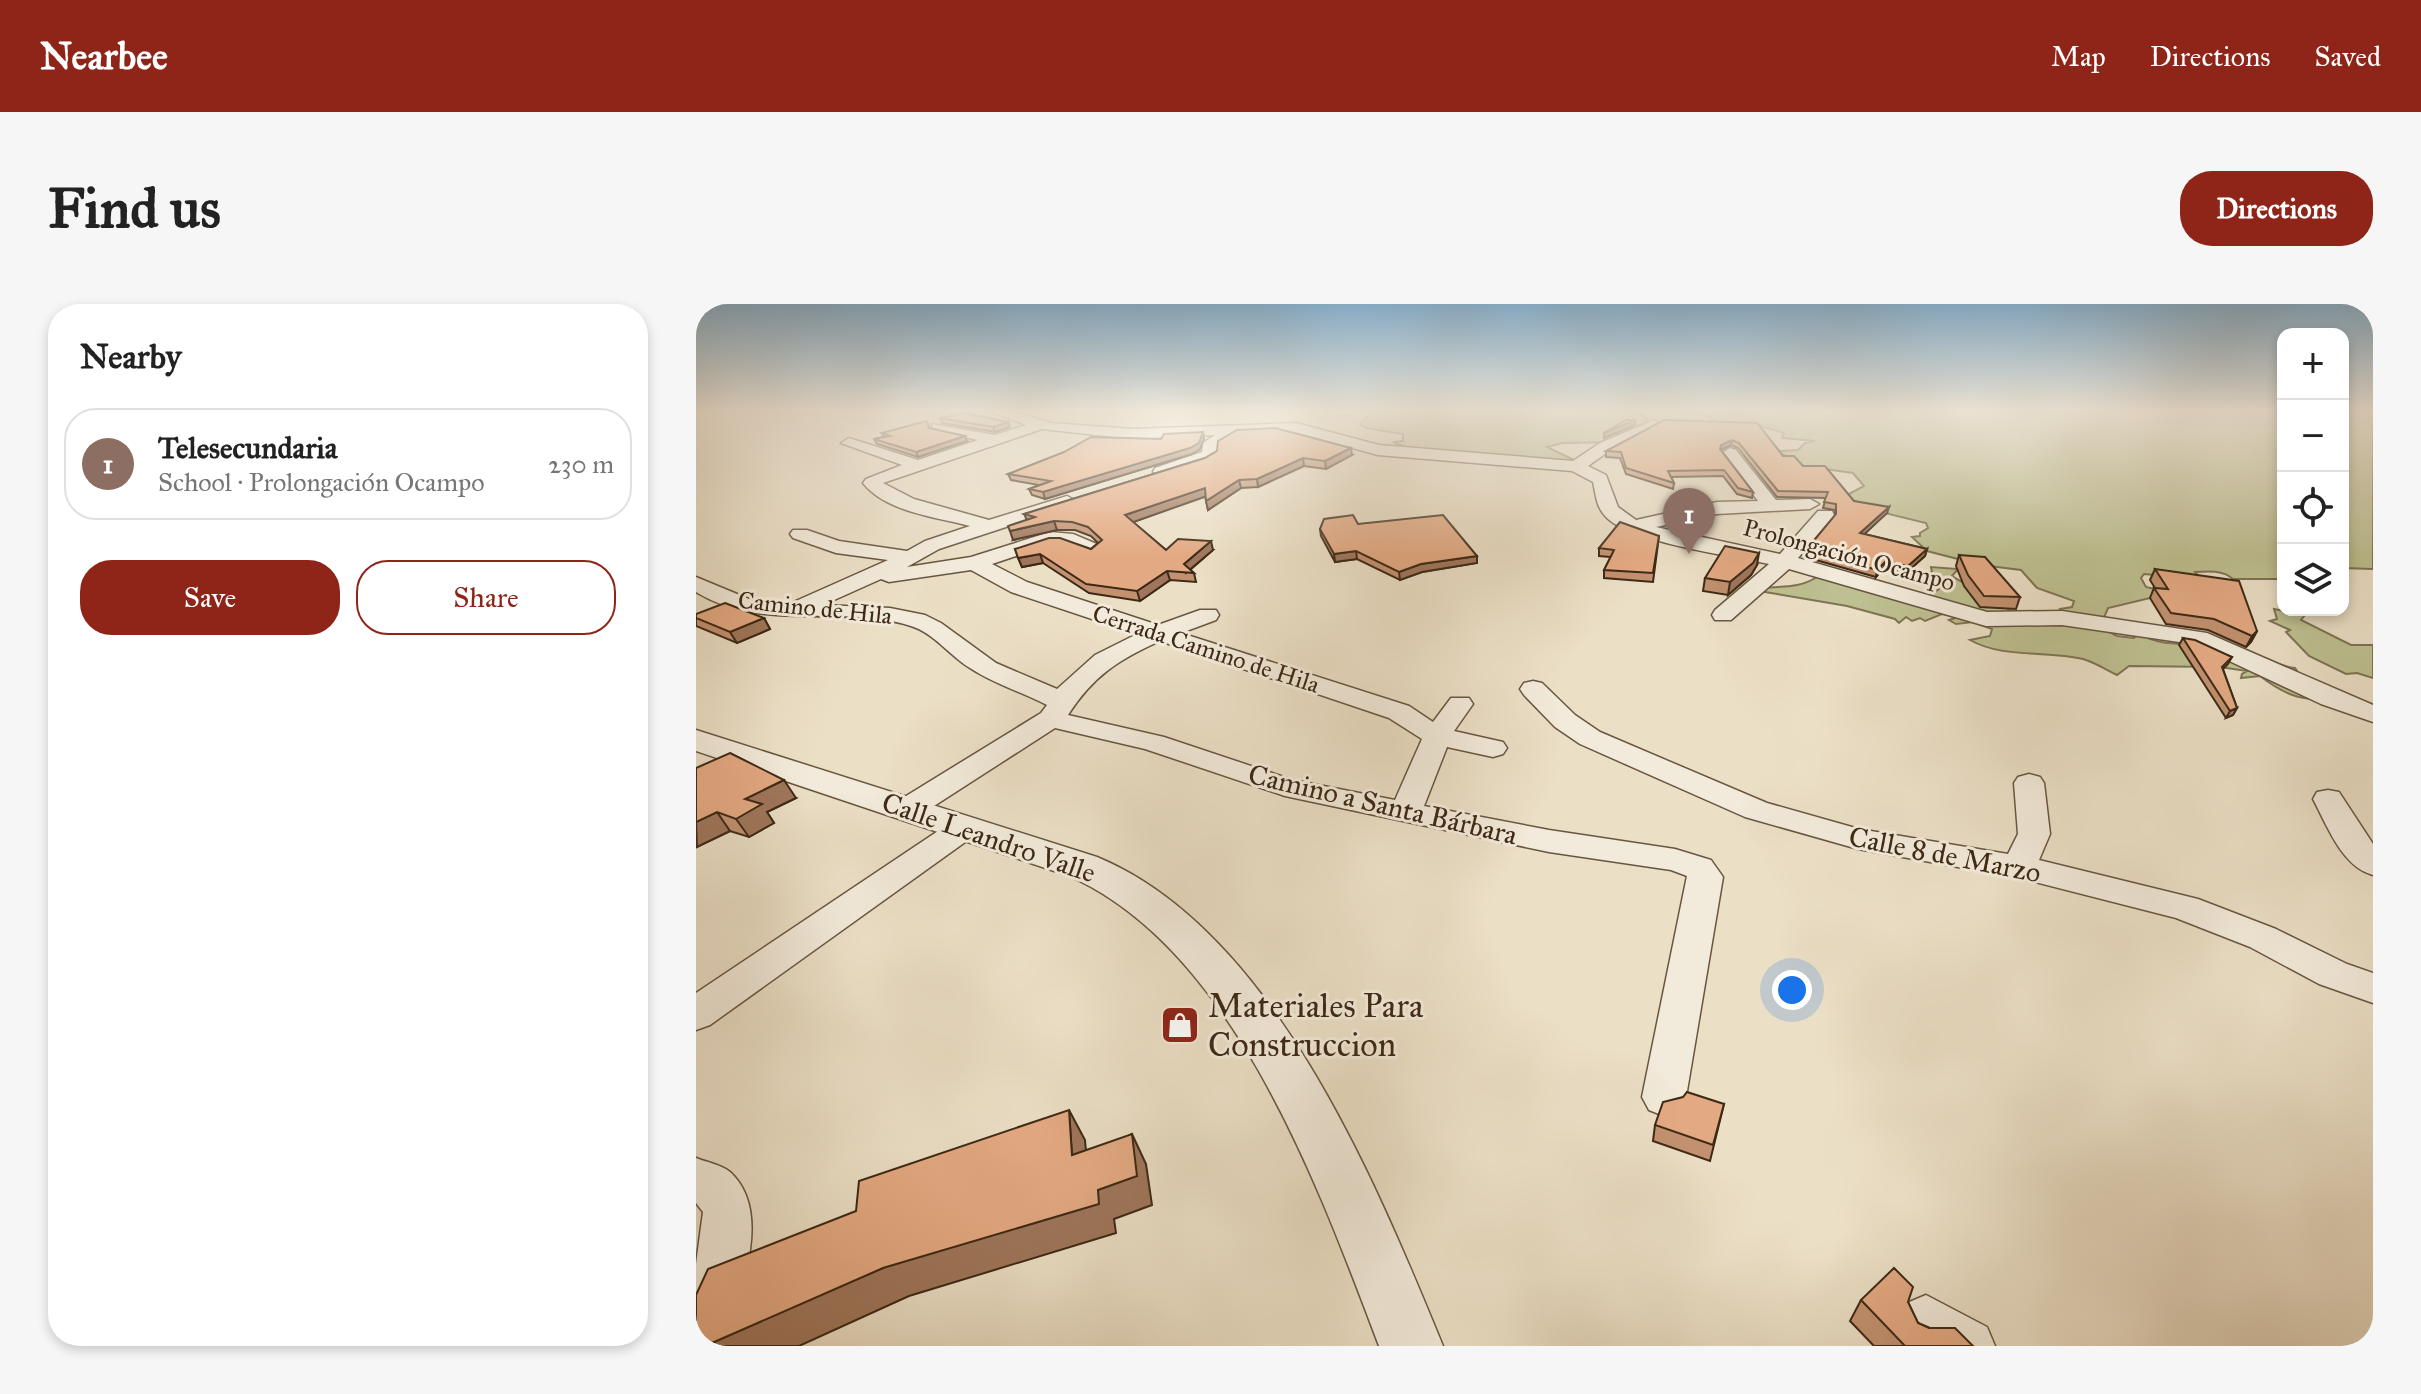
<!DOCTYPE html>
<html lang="en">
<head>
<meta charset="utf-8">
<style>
	:root { --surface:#fff; --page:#f6f6f6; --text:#222; --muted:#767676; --line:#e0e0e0; --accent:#8f2418 }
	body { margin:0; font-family:"IM FELL Great Primer",serif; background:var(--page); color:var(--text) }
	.controls { position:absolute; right:24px; top:24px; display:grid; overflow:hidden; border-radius:16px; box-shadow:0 4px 12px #0003 }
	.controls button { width:72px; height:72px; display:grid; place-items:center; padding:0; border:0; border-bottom:2px solid var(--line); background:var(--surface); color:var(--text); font:40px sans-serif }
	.you { position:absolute; left:1096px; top:686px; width:28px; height:28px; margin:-20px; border:6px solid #fff; border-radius:50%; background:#1a73e8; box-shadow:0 0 0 12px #1a73e833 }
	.badge { display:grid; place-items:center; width:52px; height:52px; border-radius:50%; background:var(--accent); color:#fff; font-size:26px; font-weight:700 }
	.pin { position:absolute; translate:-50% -66px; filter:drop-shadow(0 2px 4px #0008) }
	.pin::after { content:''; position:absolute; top:42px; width:28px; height:24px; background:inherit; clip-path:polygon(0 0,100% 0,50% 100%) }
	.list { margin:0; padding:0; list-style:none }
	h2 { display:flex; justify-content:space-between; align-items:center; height:104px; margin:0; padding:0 32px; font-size:34px }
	h2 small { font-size:26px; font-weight:400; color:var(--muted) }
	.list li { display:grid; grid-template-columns:52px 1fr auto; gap:24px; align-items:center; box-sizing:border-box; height:112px; margin:0 16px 16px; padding:0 16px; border:2px solid var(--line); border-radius:32px }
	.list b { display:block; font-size:30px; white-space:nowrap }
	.list p { margin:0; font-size:26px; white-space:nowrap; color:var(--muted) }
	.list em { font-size:26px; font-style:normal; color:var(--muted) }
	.actions { display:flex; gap:16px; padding:24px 32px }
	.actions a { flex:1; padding:18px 0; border:2px solid var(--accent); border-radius:32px; text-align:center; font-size:28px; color:var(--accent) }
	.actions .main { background:var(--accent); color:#fff }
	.icon { flex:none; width:44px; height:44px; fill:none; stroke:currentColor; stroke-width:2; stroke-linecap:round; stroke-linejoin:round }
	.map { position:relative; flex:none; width:1677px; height:1042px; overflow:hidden; border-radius:32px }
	header { display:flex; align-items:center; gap:48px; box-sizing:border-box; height:112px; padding:0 40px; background:var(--accent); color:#fff }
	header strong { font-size:38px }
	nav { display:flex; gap:44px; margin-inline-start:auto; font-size:28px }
	.intro { display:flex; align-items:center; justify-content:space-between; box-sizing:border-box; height:192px; padding:0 48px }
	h1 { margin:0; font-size:56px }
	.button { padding:20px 36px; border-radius:32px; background:var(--accent); color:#fff; font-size:28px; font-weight:700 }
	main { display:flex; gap:48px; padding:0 48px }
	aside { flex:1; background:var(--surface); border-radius:32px; box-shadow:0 4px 12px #0003 }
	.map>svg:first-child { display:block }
	.green { fill:#bec091; stroke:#7e7453; stroke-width:2 }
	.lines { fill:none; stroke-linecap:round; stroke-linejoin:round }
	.minor-casing { stroke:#685641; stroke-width:3 }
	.tertiary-casing { stroke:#685641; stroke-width:3 }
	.minor { fill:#f2eada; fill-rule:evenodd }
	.tertiary { fill:#f2eada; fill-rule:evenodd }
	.wall { fill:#c39170; stroke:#3d2915; stroke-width:2 }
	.shaded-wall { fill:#9f765b; stroke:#3d2915; stroke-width:2 }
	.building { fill:#e3a982; stroke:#3d2915; stroke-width:2 }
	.labels { text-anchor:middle; stroke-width:6; stroke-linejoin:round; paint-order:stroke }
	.far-street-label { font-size:24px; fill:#3d2915; stroke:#f2eada }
	.street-label { font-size:28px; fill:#3d2915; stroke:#f2eada }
	.near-poi-label { font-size:34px; fill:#3d2915; stroke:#f2eada; text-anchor:start }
</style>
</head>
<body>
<header>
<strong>Nearbee</strong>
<nav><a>Map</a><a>Directions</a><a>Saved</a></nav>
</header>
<div class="intro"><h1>Find us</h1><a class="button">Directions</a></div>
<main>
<aside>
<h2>Nearby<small></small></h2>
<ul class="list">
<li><span class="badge" style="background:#8d6e63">1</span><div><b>Telesecundaria</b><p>School · Prolongación Ocampo</p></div><em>230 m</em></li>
</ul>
<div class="actions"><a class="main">Save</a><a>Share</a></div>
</aside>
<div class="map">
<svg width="1677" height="1042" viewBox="0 0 1677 1042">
	<rect width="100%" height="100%" fill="#ebdfc6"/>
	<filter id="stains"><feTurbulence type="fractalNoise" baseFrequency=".0025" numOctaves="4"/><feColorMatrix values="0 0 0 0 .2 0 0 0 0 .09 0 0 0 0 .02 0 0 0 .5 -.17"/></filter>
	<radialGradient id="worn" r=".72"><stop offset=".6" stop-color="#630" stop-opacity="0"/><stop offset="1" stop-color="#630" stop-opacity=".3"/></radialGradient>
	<g class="green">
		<polygon points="672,107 941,107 952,116 926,138 866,139 851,143 878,156 871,158 714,145 697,138 707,137 707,130 670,124 664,120 673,111"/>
		<path d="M990,107H1587L1586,275H1537C1527,266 1512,267 1499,268L1505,275L1448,270L1445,274L1450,283L1475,289L1412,304L1404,323L1421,332L1438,334L1442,329C1467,346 1504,337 1534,342C1557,346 1578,362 1599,364L1601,367H1593L1630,394C1604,398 1585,388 1564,372L1545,374L1546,370L1551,367L1524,363L1433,362L1421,371C1409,365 1400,359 1387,355C1350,346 1308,355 1274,336L1294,332L1296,325L1277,318L1260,320L1253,316L1262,313L1246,310L1229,317L1224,314L1216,317L1210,313L1203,319L1199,315L1151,302L1057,286C1080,280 1099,287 1121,273L1234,292L1243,285L1240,275L1229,269L1236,268L1235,263L1262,265L1256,272L1317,308L1368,312L1364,305L1376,303L1378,297L1341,284L1325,266L1285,261L1231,247L1216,233L1224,232V229L1232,224L1230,219L1152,200L1153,190L1168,182L1157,169L1108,162L1081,147L1102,146L1109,139L1119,137L1086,134L1088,129L1061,121L1027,123L1014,113Z"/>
		<polygon points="1647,107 1677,107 1677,265 1647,264"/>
		<polygon points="1578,305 1609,311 1605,316 1655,341 1677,341 1677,374 1661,369 1650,370 1613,352 1590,328 1594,326 1574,317 1581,315"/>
	</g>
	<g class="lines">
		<defs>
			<g id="minor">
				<path d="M294,107H317L355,119L437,125L600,119L683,141L877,157L904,139L958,116L965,120L963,123L916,145L892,162L910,171L922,203L940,216L1021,198L1062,197L1026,149L1034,144L1040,146L1080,196L1114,195L1123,200L1114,205L1021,210L960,223L1084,250L1122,207H1136L1138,211L1136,215L1102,254L1291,308L1366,307L1511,329L1677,401V418L1625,400L1497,340L1366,321L1290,322L1093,265L1035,316H1019L1016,311L1019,306L1073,260C1037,252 933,238 910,213C900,203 900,191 897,178L876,167L682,151L599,128L541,130L521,143L523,149L518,154L465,173L457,168L459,164L506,148L507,139L519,131L437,135L346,125L187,179L218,195L293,216L371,192L380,197L377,201L243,245L211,263L275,253L354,228L377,230L403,241L406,245L396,251L367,240H356L296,260L331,278L462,321L504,306H520L523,311L520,316L485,329L713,402L737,418L755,394H773L777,400L758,427L807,438L811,444L807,450L797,453L751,443L728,502L853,526L979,545L1015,556L1027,573L990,793L983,806L968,812L953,806L946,793L991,572L975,566L853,548L589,492L449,445L359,424L224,511L213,514L202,511L197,504L202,497L345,409L351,401C326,388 298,380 274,364C254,352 238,329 215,322C143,299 69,330 0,288V273L53,295L93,300L192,256L140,249L97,234L94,230L97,226H111L143,237L211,247L229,237L274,222C240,213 190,208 167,179L170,175L206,161L145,139L153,134L222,156L282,136L236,126V120L299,131L330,121ZM275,266L315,288L441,330L399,351L361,385L300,359L245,319L229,311L194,304L127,301L185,275L193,278ZM464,337L693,414L726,435L699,496L597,476L468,433L372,411C397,372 422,356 464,337Z"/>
				<polygon points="837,377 846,379 879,411 904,428 1071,499 1163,525 1312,550 1322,530 1318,479 1322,473 1333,470 1344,473 1348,479 1354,530 1343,556 1502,595 1580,625 1651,660 1677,669 1677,699 1623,680 1554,643 1480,614 1323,574 1162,545 1049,513 884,440 859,423 828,391 824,385 828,379"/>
				<path d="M1632,486L1643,488L1677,540V571C1646,563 1631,521 1617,495L1621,488Z"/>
				<polygon points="268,514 279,517 284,524 279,531 14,721 0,726 0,689 257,517"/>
				<path d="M0,854C10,858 26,861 34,868C79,909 43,997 22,1042H0V960L7,908L0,899Z"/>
				<polygon points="1230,991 1291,1023 1299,1042 1220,1042 1211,1037 1203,1018 1211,999"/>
			</g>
			<path id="tertiary" d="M0,426L401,553C577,626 679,877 747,1042H683C623,884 538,645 373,572L0,447Z"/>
		</defs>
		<use href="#minor" class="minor-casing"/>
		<use href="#tertiary" class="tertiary-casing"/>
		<use href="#minor" class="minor"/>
		<use href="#tertiary" class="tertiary"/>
	</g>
	<g class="wall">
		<polygon points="244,114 314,123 299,128 246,119"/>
		<polygon points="1061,119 1087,152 1107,162 1158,197 1191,209 1168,230 1231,245 1229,252 1210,269 1188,263 1180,273 1109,253 1110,246 1139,212 1139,206 1127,204 1130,194 1081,193 1042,144 1035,141 1025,146 1057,188 1056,194 1041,190 1027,172 975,173 978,179 977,185 930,170 924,154 910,153 910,147"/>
		<polygon points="234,124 271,137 222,153 181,140 178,135 188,133 186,129"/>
		<polygon points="507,128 508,135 504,145 496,150 349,195 336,191 333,185 343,181 315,176 312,170"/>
		<polygon points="521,147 656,151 630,165 608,162 562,183 545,184 512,206 509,192 437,218 470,246 517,246 494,266 498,269 500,278 474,276 444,297 393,289 347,259 326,263 319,245 395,245 402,239 395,232 379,226 361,226 317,236 331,216 328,210 509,154"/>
		<polygon points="662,220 781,252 781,259 726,268 704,276 661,255 639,258 625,232 624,225"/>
		<polygon points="963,232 957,278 908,274 908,266 915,253 903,252 903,244"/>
		<polygon points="1263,251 1324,293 1320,305 1284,303 1268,282 1260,262"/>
		<polygon points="1061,261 1055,271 1032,291 1007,287 1009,274"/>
		<polygon points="1459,265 1561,327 1555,338 1550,343 1512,326 1470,320 1454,294 1458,284 1459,284 1454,276"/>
		<polygon points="0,310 68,314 74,325 41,339 0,322"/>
		<polygon points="1487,334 1536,353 1532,360 1527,365 1541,404 1537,411 1530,414 1483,341"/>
		<polygon points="0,464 100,494 71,508 78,519 53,533 34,527 1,543"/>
		<polygon points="1028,800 1014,857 957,837 959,821"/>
		<polygon points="1165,996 1212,998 1222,1019 1277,1042 1178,1042 1154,1017"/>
	</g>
	<g class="shaded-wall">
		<polygon points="939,116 939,121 908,134 908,129"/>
		<polygon points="312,118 314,123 299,128 297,123"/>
		<polygon points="507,128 508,135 504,145 496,150 349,195 347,188"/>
		<polygon points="269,132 271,137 222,153 220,148"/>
		<polygon points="1036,136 1035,141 1024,146 1025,141"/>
		<polygon points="655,144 656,151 630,165 629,157"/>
		<polygon points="607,154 608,162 562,183 561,175"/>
		<polygon points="543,176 545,184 512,206 510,197"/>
		<polygon points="509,184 511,192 432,220 429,211"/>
		<polygon points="1193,203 1191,209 1162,236 1164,229"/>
		<polygon points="358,217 361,226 317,236 314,227"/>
		<polygon points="515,237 517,246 490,269 488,260"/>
		<polygon points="1231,245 1229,252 1210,269 1212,262"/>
		<polygon points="660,247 661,255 639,258 638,250"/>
		<polygon points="1063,249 1061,261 1055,271 1032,291 1034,278"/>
		<polygon points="344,250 347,259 326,263 322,254"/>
		<polygon points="781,252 781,259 726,268 704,276 703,268 725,260"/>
		<polygon points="1190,257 1188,263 1180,273 1181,266"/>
		<polygon points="471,267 474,276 444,297 441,287"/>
		<polygon points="68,314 74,325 41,339 34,328"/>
		<polygon points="1561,327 1555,338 1550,343 1556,332"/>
		<polygon points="1541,404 1537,411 1530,414 1534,407"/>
		<polygon points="88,476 100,494 71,508 78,519 53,533 40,515 49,495"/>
		<polygon points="21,508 34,527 1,543 0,518"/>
		<polygon points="373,806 389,836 393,881 376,851"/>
		<polygon points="436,830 450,860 456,901 418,915 420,929 213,992 103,1042 9,1042 187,964"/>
	</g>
	<g class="building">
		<polygon points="269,109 312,118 297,123 244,114"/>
		<polygon points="930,116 939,116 908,129"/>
		<polygon points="968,116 1061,119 1087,152 1098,152 1107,162 1129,162 1158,197 1193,203 1164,229 1231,245 1212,262 1190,257 1181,266 1110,246 1140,210 1140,200 1128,198 1132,188 1082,187 1043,139 1036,136 1025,141 1024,145 1057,188 1042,184 1028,166 972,167 978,179 930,164 925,148 910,147"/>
		<polygon points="231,117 233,124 269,132 220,148 178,135 194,132 186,129"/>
		<polygon points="579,124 655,144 629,157 607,154 561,175 543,176 510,197 509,184 429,211 470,246 482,235 515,237 488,260 498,269 471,267 441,287 390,280 344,250 322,254 319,245 353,234 364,234 395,245 406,236 392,223 376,218 358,217 314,227 312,222 339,213 328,210 509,154 521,147 522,137 541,126"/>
		<polygon points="507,128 503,139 494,144 347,188 333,185 355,177 312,170 368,148 395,133 465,135 468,130"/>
		<polygon points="657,211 662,220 747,211 781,252 725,260 703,268 660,247 638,250 624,225 628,215"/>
		<polygon points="924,218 963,232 957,269 908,266 918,246 903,244"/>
		<polygon points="1029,242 1063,249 1057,259 1034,278 1009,274"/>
		<polygon points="1263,251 1289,253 1324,293 1288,292 1272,271"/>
		<polygon points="1459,265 1543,277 1561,327 1556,332 1518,315 1475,309 1458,284 1472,285"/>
		<polygon points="29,299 68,314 34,328 0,314 0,310"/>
		<polygon points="1487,334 1499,336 1536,353 1526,363 1541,404 1534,407"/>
		<polygon points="34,449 88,476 49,495 66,500 40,515 21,508 0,518 0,464"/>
		<polygon points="991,788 1028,800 1017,841 959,821 967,798 987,793"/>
		<polygon points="373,806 376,851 436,830 441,872 402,886 403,900 187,964 9,1042 0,1042 0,991 12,965 160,907 163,877"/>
		<polygon points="1198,964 1217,983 1212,998 1222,1019 1233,1024 1259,1024 1277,1042 1209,1042 1165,996"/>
	</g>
	<linearGradient id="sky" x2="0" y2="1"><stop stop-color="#89b6d7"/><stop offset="0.42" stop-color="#f6f1e5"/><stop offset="1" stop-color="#f6f1e5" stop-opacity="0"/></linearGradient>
	<rect width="1677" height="253" fill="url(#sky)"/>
	<defs>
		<symbol id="shop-square" viewBox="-11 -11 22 22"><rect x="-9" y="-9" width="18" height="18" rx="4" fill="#8f2418" stroke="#f2eada"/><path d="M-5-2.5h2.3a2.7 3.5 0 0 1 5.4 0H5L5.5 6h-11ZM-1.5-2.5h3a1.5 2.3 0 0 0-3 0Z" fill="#fff"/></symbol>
	</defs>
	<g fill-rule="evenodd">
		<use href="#shop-square" x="462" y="699" width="44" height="44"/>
	</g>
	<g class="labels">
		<g class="far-street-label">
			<text transform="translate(1153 251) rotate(15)" y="8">Prolongación Ocampo</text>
			<text transform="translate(119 304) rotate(6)" y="8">Camino de Hila</text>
			<text transform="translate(510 345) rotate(18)" y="8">Cerrada Camino de Hila</text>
		</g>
		<g class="street-label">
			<text transform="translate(687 500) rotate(13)" y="10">Camino a Santa Bárbara</text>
			<text transform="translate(293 533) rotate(19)" y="10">Calle Leandro Valle</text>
			<text transform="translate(1249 550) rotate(11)" y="10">Calle 8 de Marzo</text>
		</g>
		<g class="near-poi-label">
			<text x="512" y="713">Materiales Para<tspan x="512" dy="39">Construccion</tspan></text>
		</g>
	</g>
	<rect width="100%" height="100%" filter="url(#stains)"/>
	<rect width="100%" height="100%" fill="url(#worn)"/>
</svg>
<div class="controls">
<button>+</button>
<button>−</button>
<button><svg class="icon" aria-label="locate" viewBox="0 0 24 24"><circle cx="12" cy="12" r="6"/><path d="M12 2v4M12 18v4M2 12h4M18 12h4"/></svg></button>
<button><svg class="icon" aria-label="layers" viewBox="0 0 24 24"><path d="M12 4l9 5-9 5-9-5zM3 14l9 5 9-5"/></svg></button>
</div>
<div class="you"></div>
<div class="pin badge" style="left:993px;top:250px;background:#8d6e63">1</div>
</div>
</main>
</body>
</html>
